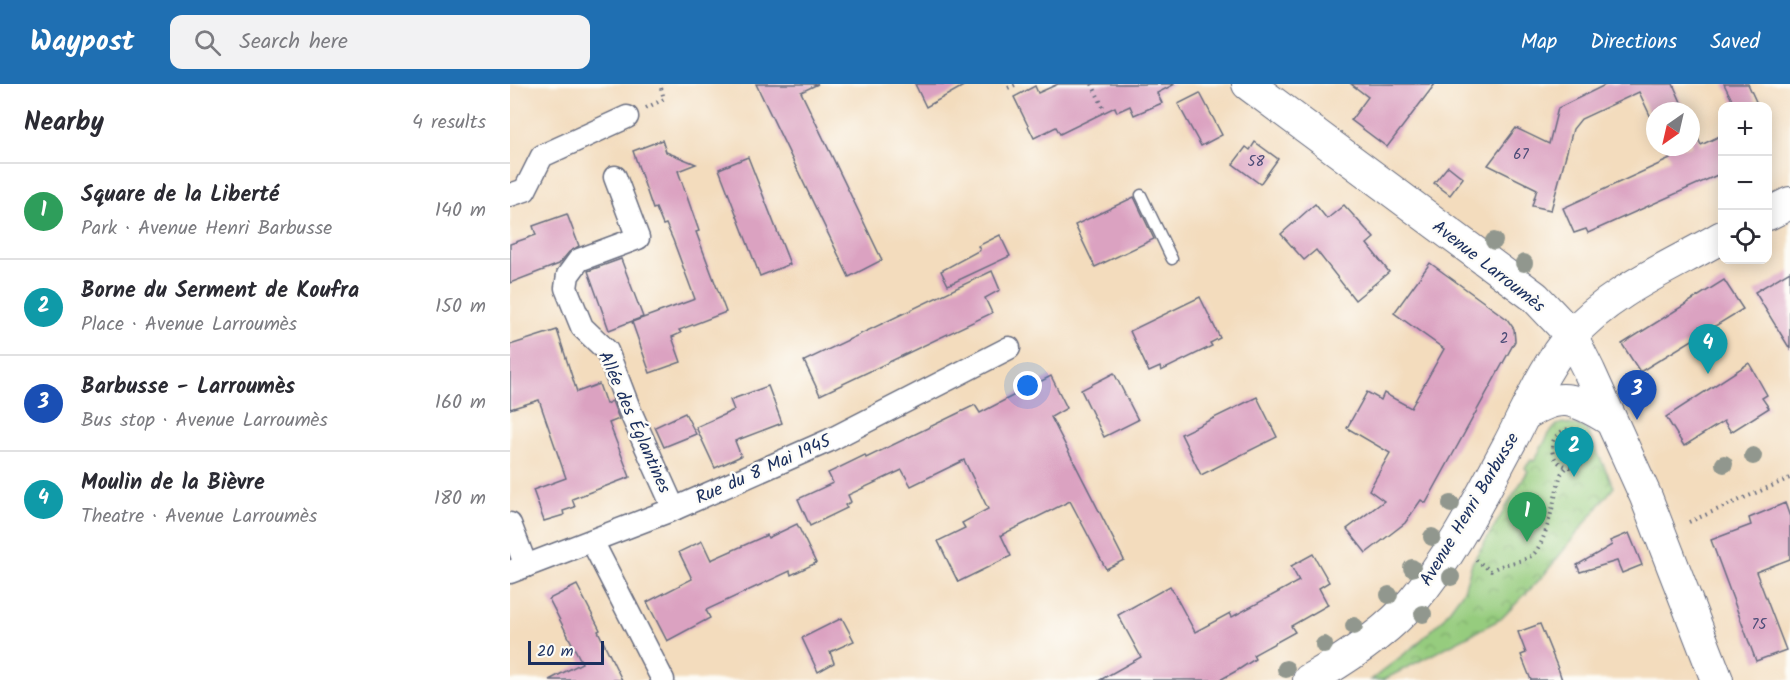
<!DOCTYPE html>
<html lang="en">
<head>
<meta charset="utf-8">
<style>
	:root { --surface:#fff; --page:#f2f2f3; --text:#2b2b33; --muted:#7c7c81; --line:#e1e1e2; --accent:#1f6fb2 }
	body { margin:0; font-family:Kalam,sans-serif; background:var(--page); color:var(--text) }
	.controls { position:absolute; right:18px; top:18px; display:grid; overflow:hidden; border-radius:12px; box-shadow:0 3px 15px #0003 }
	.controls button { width:54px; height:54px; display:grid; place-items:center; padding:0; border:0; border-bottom:2px solid var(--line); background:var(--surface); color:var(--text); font:30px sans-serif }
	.compass { position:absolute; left:1136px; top:18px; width:54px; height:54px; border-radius:50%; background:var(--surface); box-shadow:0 3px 15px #0003; rotate:214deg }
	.scale { position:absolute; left:18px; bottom:15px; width:76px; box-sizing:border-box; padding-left:6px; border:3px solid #1b2f5e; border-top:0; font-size:16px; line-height:21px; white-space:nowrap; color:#1b2f5e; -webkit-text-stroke:4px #fdfcf7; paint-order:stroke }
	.you { position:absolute; left:518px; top:302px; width:21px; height:21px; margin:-15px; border:4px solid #fff; border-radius:50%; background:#1a73e8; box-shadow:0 0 0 9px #1a73e833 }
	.badge { display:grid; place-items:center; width:39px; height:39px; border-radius:50%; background:var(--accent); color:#fff; font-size:20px; font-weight:700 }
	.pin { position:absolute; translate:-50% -50px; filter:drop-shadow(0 2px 3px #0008) }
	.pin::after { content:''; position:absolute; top:32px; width:21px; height:18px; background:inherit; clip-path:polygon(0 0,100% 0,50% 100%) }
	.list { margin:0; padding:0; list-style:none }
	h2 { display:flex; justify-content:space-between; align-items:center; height:78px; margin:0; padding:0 24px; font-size:26px }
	h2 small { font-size:20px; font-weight:400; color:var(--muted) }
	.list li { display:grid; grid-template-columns:39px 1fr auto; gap:18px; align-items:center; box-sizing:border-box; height:96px; padding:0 24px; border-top:2px solid var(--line) }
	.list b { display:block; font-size:22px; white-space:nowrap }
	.list p { margin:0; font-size:20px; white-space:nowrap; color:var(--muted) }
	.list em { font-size:20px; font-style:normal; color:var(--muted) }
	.icon { flex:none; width:33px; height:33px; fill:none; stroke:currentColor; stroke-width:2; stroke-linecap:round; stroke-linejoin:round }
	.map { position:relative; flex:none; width:1280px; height:596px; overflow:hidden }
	header { display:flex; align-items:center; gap:36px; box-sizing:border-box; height:84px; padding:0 30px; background:var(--accent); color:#fff }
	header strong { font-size:28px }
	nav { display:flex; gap:33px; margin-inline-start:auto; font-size:21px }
	.search { width:420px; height:54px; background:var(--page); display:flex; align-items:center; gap:15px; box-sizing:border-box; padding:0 21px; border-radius:12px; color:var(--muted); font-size:22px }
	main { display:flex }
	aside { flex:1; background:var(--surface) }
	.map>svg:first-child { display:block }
	.park { fill:url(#park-crowns); stroke:#587e6e; stroke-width:1.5 }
	.building { fill:#dba2c1 }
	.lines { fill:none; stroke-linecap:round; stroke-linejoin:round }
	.service-casing { stroke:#676c7f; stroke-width:13 }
	.minor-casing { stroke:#676c7f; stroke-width:25 }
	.secondary-casing { stroke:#676c7f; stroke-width:34 }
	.path { stroke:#676c7f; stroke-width:4; stroke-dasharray:1.5 4.5; stroke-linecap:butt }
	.service { stroke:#fff; stroke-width:10 }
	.minor { stroke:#fff; stroke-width:22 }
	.secondary { stroke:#fff; stroke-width:32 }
	.tree { fill:#91978e }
	.labels { text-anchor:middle; stroke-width:5; stroke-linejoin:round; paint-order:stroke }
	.number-label { font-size:15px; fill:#4b4c77 }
	.street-label { font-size:18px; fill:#1b2f5e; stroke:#fdfcf7 }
</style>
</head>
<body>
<header>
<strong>Waypost</strong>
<div class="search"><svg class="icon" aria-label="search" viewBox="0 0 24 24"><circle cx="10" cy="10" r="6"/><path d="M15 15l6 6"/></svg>Search here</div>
<nav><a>Map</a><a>Directions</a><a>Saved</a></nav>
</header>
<main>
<aside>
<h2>Nearby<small>4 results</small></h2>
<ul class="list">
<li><span class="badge" style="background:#2e9e5b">1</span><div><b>Square de la Liberté</b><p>Park · Avenue Henri Barbusse</p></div><em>140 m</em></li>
<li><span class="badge" style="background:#0f9aa8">2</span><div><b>Borne du Serment de Koufra</b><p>Place · Avenue Larroumès</p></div><em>150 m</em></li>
<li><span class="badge" style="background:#1a4fb4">3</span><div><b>Barbusse - Larroumès</b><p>Bus stop · Avenue Larroumès</p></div><em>160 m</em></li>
<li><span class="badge" style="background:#0f9aa8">4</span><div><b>Moulin de la Bièvre</b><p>Theatre · Avenue Larroumès</p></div><em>180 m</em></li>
</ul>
</aside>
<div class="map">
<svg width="1280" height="596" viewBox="0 0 1280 596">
	<defs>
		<pattern id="park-crowns" width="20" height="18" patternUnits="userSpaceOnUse" patternTransform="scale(1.5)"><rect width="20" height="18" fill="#96cc7e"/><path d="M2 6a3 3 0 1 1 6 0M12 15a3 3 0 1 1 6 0" fill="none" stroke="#7aa66a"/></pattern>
	</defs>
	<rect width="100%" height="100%" fill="#fdfcf7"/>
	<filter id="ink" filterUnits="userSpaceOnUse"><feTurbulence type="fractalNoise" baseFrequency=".0167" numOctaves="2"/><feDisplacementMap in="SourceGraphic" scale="12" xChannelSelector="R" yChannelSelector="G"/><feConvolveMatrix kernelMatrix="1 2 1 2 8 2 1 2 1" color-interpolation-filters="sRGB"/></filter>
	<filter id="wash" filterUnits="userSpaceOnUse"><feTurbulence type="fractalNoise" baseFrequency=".008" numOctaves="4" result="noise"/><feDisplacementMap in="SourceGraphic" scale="24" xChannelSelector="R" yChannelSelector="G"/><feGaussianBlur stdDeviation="1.35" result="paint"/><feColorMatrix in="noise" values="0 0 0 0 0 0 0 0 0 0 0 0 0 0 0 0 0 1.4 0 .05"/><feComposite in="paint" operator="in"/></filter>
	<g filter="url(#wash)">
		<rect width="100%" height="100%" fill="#f3dcbd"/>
		<polygon class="park" points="1053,339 1072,343 1077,347 1104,403 1033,492 991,535 873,596 861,596 907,560 932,536 954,506 962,479 1018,387 1015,384 1021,376 1024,377 1039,350 1047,341"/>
		<g id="blocks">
			<g class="building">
				<polygon points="246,0 308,0 291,8 372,176 339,193"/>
				<polygon points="405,0 457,0 416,23"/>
				<polygon points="548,0 665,0 647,9 652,19 624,31 620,22 607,28 605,23 550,50 546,43 524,54 504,13 525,2 528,9"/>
				<polygon points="841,0 925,0 877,63 841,36 858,13"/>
				<polygon points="1097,0 1163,0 1175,27 1145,27 1145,42 1129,8 1071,35 1063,45 1041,126 1022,122 1027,105 978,81 1006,44 1039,60 1048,24"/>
				<polygon points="1214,0 1238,0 1248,22 1225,22"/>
				<polygon points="690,9 712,51 691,62 668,20"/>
				<polygon points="1181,39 1191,61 1212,51 1212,89 1078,149 1076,145 1064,149 1053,124 1160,75 1155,63 1181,63"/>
				<polygon points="152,56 156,68 186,80 168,87 189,147 186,148 216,228 169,246 171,249 162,253 171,278 140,289 122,238 185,215 163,156 156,140 153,141 146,124 143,125 123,67"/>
				<polygon points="745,58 768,75 750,100 723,80 736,63 740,66"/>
				<polygon points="238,73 280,180 250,192 209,85"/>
				<polygon points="938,82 953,94 940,111 924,99"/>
				<polygon points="624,113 644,155 585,183 565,141"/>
				<polygon points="805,120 817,135 834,121 864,154 857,160 879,188 845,216 806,166 794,176 771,150"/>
				<polygon points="57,130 69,162 59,168 49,180 0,199 0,160 26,151 23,142"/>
				<polygon points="490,151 500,172 438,201 431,187 470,166 468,162"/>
				<polygon points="111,175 133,233 99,246 78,187"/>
				<polygon points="920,179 997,235 1004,245 1005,257 916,419 911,416 895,439 856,469 837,445 874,417 859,406 880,369 837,344 857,308 871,316 874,309 901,324 934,265 884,229"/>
				<polygon points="482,187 490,206 475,214 482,229 310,311 294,277"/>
				<polygon points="1280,187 1280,265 1245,208"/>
				<polygon points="1214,196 1233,225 1130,288 1112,260"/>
				<polygon points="690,213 710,254 700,259 702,262 651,287 650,283 639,288 620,247"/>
				<polygon points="47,246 67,308 89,300 96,320 102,317 109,335 99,339 120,393 62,415 65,423 53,427 54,431 34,437 23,406 56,394 29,316 0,325 0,261"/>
				<polygon points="1239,279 1257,311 1252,314 1259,324 1221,348 1214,337 1174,362 1156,333"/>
				<polygon points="604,289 628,336 594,353 571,306"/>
				<polygon points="541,292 557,324 541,333 614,476 596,485 560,417 491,451 501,472 448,498 428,457 455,444 452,439 478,425 454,376 401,402 392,386 338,411 341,418 335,421 337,424 300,442 288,415 323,399 318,389 355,371 356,374 465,321 470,329"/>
				<polygon points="258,302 272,339 225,357 231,372 205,384 186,343 224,326 220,316"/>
				<polygon points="747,313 767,353 691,391 671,350"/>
				<polygon points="175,329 186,350 154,363 145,343"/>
				<polygon points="1275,419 1280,433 1280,475 1246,488 1276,566 1246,577 1201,456 1241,441 1239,434"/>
				<polygon points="287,440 306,479 281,491 280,487 196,526 200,534 157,557 137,518 182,495 169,468 192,457 201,476 257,451 258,454"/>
				<polygon points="1119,449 1132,481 1112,489 1107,477 1070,488 1067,481 1102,461 1100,457"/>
				<polygon points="803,470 819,498 809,504 818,521 781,542 785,548 743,571 745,575 728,586 710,596 590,596 631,573 608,531 660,502 685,548 720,529 722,533 789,497 781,482"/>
				<polygon points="67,501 90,546 88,547 112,596 39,596 72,579 39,515"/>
				<polygon points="332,534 344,557 320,568 324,579 308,588 292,554"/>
				<polygon points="1030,540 1049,587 1052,596 1021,596 1011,571 1016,569 1008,548"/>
			</g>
		</g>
	</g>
	<g filter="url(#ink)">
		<use href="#blocks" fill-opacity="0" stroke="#676c7f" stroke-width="1.5"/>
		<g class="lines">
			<defs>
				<polyline id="service" points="631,111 662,175"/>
				<g id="minor">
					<polyline points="105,93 128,154 69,176 58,191 56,204 72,243 97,267 120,327 164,425"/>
					<polyline points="0,111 15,106 32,72 117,33"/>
					<polyline points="0,440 16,482"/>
					<polyline points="82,457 153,596"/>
					<polyline points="0,488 164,425 318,357 499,264"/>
				</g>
				<g id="secondary">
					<polyline points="738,0 1025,213 1061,251 1079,287 1136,413 1207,596"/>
					<polyline points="1258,130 1280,119"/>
					<path d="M1014,331C1050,308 1063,313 1099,335"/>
					<path d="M799,596C836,575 876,549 903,517C942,471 970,414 998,362C1018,325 1033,284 1061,252C1100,207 1162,182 1212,153"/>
				</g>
			</defs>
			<use href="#service" class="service-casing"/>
			<use href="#minor" class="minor-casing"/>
			<use href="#secondary" class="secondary-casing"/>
			<g class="path">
				<polyline points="582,0 593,23"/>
				<polyline points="498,4 507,0"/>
				<polyline points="136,24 154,15 150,0"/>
				<circle cx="1061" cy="364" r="19"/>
				<polyline points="1179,438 1280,394"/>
				<path d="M966,476L981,487C993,478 1008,480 1021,472C1036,464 1045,409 1051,390L1057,383"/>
			</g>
			<use href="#service" class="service"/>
			<use href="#minor" class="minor"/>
			<use href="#secondary" class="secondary"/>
		</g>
		<g class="tree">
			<circle cx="984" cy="157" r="9"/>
			<circle cx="1014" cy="179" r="9"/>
			<circle cx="1243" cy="372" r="9"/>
			<circle cx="1214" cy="380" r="9"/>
			<circle cx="941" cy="420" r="9"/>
			<circle cx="922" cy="453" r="9"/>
			<circle cx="902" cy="484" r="9"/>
			<circle cx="941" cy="493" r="9"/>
			<circle cx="879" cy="511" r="9"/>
			<circle cx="913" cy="530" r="9"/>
			<circle cx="844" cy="542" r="9"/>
			<circle cx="814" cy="561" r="9"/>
			<circle cx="776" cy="585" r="9"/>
		</g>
	</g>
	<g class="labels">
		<g class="number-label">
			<text x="1011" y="75">67</text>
			<text x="746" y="82">58</text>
			<text x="994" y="259">2</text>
			<text x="1249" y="545">75</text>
		</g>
		<g class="street-label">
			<text transform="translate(979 182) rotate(38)" y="6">Avenue Larroumès</text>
			<text transform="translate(125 338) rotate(66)" y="6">Allée des Églantines</text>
			<text transform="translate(253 385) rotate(-24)" y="6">Rue du 8 Mai 1945</text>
			<text transform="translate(959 425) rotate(-59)" y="6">Avenue Henri Barbusse</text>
		</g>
	</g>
</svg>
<div class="controls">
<button>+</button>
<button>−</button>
<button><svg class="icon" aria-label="locate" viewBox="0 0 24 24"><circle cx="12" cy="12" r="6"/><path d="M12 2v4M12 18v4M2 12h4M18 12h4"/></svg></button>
</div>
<svg class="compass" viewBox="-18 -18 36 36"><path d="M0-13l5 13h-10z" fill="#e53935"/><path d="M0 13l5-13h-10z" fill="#7c7c81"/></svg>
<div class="scale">20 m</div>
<div class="you"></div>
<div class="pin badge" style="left:1017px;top:458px;background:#2e9e5b">1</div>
<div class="pin badge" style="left:1064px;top:393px;background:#0f9aa8">2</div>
<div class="pin badge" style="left:1127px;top:336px;background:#1a4fb4">3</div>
<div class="pin badge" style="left:1198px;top:290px;background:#0f9aa8">4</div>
</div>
</main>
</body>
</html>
